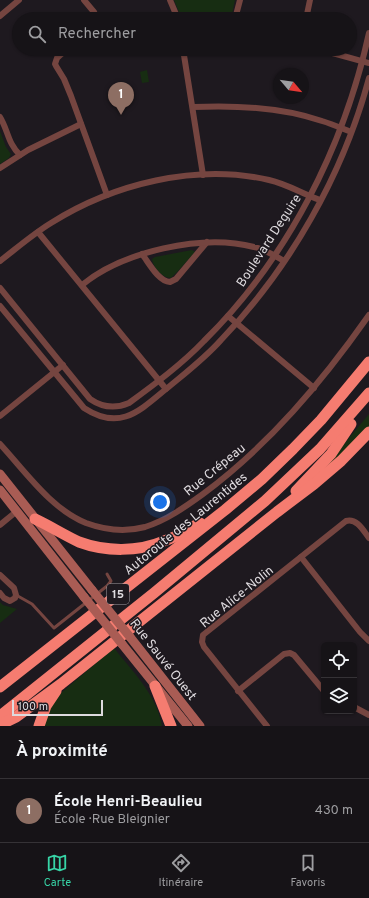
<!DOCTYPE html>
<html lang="fr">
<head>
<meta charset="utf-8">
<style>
	:root { --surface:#161317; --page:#1f1c20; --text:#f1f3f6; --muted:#9e9ea1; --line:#353236; --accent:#37d4a6 }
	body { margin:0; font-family:Overpass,sans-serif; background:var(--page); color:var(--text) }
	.controls { position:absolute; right:12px; bottom:12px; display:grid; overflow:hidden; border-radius:6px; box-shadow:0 1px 3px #0004 }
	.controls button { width:36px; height:36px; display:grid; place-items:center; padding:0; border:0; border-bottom:1px solid var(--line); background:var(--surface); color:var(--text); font:20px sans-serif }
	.compass { position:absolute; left:273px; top:68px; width:36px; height:36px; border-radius:50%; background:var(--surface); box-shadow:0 1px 3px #0004; rotate:119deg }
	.scale { position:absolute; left:12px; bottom:10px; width:91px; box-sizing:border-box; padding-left:4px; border:2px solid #dedade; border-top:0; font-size:11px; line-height:14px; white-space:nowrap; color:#dedade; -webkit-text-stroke:3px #1e191f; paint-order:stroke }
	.you { position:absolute; left:160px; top:502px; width:14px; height:14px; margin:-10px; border:3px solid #fff; border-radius:50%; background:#1a73e8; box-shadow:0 0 0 6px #1a73e833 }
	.badge { display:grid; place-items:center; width:26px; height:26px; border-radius:50%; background:var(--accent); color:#fff; font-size:13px; font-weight:700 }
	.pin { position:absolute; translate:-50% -33px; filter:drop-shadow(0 1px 2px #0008) }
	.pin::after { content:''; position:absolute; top:21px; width:14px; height:12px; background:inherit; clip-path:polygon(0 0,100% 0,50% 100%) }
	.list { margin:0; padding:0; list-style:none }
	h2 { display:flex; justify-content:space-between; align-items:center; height:52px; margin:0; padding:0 16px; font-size:17px }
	h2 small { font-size:13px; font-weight:400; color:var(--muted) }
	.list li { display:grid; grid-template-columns:26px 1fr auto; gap:12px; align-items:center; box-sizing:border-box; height:64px; padding:0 16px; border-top:1px solid var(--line) }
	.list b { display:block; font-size:15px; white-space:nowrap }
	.list p { margin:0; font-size:13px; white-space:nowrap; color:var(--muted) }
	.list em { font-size:13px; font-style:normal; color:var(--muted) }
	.icon { flex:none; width:22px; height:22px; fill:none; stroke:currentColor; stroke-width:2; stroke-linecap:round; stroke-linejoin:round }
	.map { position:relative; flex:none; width:369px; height:726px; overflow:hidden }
	.search { position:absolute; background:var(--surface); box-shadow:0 1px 3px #0004; left:12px; right:12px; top:12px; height:44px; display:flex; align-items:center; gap:10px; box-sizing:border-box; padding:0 14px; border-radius:22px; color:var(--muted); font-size:15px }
	.sheet { height:116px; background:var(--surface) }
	nav { display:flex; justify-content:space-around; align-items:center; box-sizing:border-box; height:56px; border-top:1px solid var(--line); background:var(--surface); font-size:11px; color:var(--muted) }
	nav a { display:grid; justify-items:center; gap:2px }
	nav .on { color:var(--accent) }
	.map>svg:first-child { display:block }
	.green { fill:#172d12 }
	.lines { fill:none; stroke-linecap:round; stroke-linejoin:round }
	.lane { stroke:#754540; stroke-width:3 }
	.street { stroke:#754540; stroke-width:6 }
	.secondary { stroke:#a95c54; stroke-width:9 }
	.highway { stroke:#f57c70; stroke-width:11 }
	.secondary-bridge { stroke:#a95c54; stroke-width:9 }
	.labels { text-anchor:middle; stroke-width:3; stroke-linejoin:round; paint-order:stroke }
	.shield { fill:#1e191f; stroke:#a4a0a5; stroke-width:1 }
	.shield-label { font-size:12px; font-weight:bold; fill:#dedade }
	.street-label { font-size:13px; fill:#dedade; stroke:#1e191f }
</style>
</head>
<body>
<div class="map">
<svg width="369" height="726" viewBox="0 0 369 726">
	<rect width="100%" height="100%" fill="#1e191f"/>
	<g class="green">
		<polygon points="174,0 235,0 231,19 182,19"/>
		<polygon points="147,70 149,82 142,83 140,72"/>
		<polygon points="0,131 6,147 11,154 9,158 0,164"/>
		<path d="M192,250L195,252L179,270L171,278C162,278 153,267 152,259L155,257Z"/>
		<polygon points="369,414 369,428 345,454 325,467"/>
		<polygon points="0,602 3,605 17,609 0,623"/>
		<path d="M114,648C132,671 157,695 162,726H43L50,706L61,693Z"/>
	</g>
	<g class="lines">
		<polyline class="lane" points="16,595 32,604 54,628 107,586 111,581 107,574"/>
		<g class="street">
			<polyline points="84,0 94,12 97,19"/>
			<polyline points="170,0 178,19"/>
			<polyline points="0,16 19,0"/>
			<polyline points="235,19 240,0"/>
			<polyline points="306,19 310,0"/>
			<polyline points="67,49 57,58 55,64 56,66 64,79 71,96 107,195"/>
			<polyline points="183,49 203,175"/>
			<polyline points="318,49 369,63"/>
			<path d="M193,107C236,105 281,107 322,121C332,124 341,128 351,132"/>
			<path d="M0,117C8,130 8,144 20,155"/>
			<polyline points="0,168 28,150 81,124"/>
			<polyline points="38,232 166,389"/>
			<path d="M142,254C149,263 158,281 170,282L176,279L207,242"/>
			<path d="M0,261C17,248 33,234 51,223C113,184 196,163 269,180C287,184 303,194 320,200"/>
			<path d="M82,285C122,252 202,233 254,247C264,249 274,255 284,261"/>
			<path d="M0,288L90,399C103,408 115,409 129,403C155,384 182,364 204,341C288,258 344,147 369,33"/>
			<path d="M0,306L84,408C122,433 142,408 171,385C188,371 206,357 221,340C290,268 343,175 369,78"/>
			<polyline points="228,316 314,388"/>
			<polyline points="0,416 63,365"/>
			<path d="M0,444C25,471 51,509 86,523C105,530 126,532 145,527C167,520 185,507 203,494C269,445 322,382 369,315"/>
			<polyline points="0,525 17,511"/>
			<polyline points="301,557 360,632 369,641"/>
			<polyline points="0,575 14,588 16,595 15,598 10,601 4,598 0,593"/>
			<polyline points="238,691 284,654 290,653 294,655 324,691"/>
			<polyline points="354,707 369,715"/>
			<path d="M267,726L204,647L202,642L203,635L346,521C357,518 363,530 369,538"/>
		</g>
		<g class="secondary">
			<polyline points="0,474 92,590"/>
			<polyline points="0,490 84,597"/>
			<polyline points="130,637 200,726"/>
			<polyline points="122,644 188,726"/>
		</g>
		<g class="highway">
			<polyline points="296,491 331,454 351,424"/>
			<path d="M35,519C50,526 64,535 79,542C106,552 138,552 164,541C177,537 188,529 200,523"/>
			<polyline points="155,686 171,726"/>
			<polyline points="0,687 225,510 262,479 293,449 321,420 369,362"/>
			<polyline points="0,716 154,593 265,501 320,449 369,393"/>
			<polyline points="0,725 16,717 61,684 277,512 314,484 341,461 369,432"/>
			<polyline points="39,726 46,706 56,691"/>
		</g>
		<g class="secondary-bridge">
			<polyline points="92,590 130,637"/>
			<polyline points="84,597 122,644"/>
		</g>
	</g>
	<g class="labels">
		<rect class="shield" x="107" y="584" width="22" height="20" rx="3"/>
		<g class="shield-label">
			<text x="118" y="598">15</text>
		</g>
		<g class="street-label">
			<text transform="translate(268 240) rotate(-57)" y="5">Boulevard Deguire</text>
			<text transform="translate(214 469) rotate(-39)" y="5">Rue Crépeau</text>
			<text transform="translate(185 523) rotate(-39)" y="5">Autoroute des Laurentides</text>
			<text transform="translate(236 596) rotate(-39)" y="5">Rue Alice-Nolin</text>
			<text transform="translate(164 659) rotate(52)" y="5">Rue Sauvé Ouest</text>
		</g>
	</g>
</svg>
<div class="controls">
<button><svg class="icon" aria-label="locate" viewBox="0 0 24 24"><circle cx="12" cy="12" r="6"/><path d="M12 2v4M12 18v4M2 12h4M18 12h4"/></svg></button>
<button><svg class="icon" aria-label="layers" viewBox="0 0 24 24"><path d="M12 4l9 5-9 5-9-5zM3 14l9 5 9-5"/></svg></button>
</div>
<svg class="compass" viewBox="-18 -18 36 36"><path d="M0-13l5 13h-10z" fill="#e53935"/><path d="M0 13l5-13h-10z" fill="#9e9ea1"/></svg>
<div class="scale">100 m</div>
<div class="you"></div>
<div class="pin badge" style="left:121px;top:115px;background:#8d6e63">1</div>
<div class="search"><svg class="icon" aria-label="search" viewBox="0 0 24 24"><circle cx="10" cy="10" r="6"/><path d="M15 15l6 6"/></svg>Rechercher</div>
</div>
<section class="sheet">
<h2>À proximité<small></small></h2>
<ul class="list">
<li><span class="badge" style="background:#8d6e63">1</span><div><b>École Henri-Beaulieu</b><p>École · Rue Bleignier</p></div><em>430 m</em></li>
</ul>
</section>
<nav>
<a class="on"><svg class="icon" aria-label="map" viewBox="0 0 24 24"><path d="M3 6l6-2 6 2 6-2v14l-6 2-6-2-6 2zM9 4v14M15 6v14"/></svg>Carte</a>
<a><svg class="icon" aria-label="directions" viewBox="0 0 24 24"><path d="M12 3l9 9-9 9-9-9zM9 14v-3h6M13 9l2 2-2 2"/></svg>Itinéraire</a>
<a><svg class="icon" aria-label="saved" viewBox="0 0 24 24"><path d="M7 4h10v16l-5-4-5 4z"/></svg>Favoris</a>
</nav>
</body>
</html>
